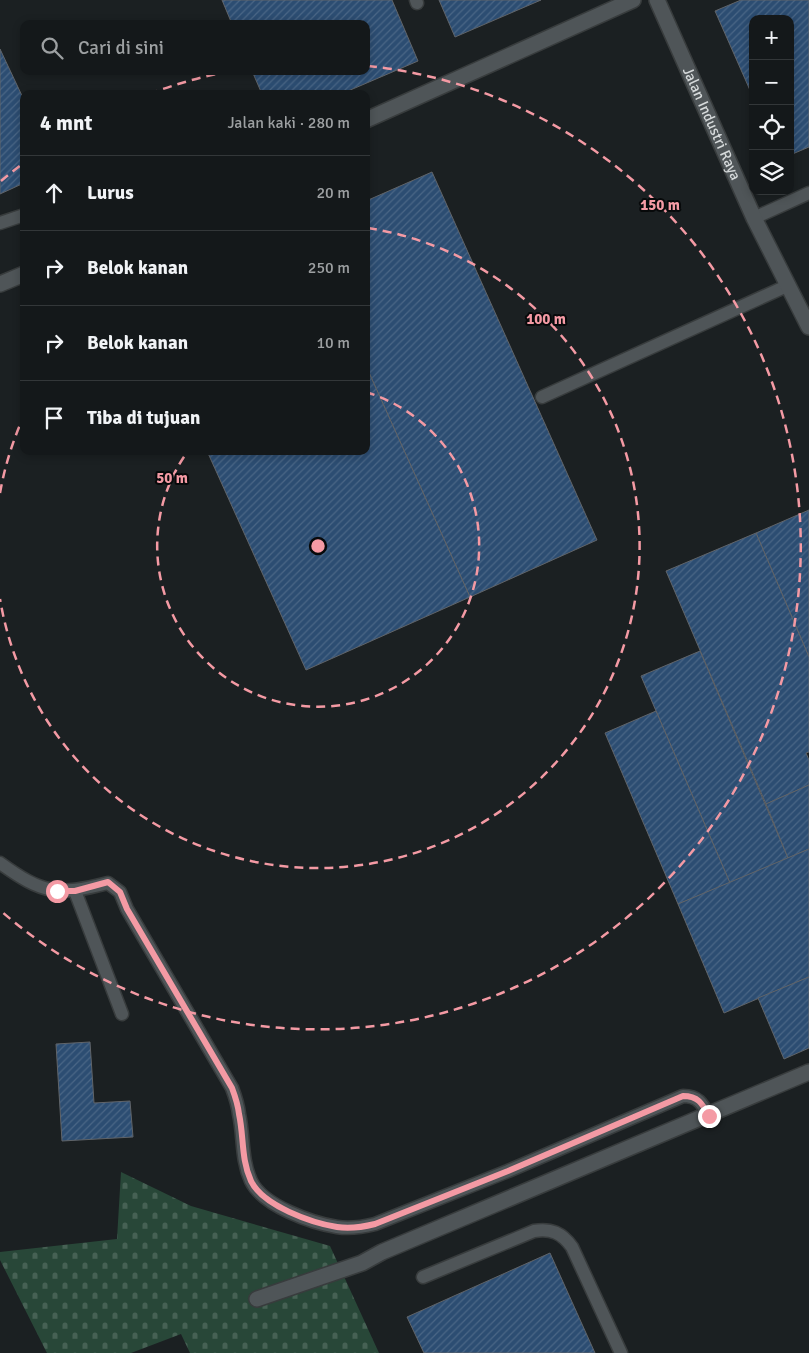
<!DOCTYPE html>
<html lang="id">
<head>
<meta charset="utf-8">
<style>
	:root { --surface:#14181a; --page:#1d2123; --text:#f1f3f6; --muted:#9da0a2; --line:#333739 }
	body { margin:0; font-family:Signika,sans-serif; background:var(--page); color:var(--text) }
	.controls { position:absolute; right:15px; top:15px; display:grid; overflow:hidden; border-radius:10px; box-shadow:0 2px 8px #0003 }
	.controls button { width:45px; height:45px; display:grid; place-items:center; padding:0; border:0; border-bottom:1px solid var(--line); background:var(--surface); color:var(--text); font:25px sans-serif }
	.stop { position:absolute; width:15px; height:15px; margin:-11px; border:4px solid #f49aa4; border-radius:50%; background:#fff }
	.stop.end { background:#f49aa4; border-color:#fff; box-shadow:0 1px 5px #0008 }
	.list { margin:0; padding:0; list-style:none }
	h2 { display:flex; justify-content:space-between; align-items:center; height:65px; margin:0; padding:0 20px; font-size:21px }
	h2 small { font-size:16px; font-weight:400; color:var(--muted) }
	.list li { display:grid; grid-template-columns:32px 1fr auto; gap:15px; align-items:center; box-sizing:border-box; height:75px; padding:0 20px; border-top:1px solid var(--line) }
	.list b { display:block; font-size:19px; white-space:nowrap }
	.list em { font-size:16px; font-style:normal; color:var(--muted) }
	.icon { flex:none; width:28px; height:28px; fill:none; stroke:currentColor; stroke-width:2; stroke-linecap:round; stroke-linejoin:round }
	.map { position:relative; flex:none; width:809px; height:1353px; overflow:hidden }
	.search { position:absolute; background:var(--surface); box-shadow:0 2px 8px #0003; left:20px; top:20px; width:350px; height:55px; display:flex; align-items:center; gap:12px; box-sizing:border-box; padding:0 18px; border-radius:10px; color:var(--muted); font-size:19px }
	.panel { position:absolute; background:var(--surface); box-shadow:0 2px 8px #0003; left:20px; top:90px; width:350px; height:365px; border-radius:10px }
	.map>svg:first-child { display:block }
	.cemetery { fill:url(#cemetery-stones) }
	.building { fill:url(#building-hatch); stroke:#606469 }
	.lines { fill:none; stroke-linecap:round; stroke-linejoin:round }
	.service-casing { stroke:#383c3d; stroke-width:15 }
	.minor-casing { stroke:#383c3d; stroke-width:18 }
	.tertiary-casing { stroke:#383c3d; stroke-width:18 }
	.service { stroke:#4f5558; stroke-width:12 }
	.minor { stroke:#4f5558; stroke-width:15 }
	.tertiary { stroke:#4f5558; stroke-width:15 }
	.route { stroke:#f49aa4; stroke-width:6 }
	.ring { fill:none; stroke:#f49aa4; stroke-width:2.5; stroke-dasharray:9 6 }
	.labels { text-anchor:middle; stroke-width:4; stroke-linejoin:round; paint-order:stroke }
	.street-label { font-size:15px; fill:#d5d9da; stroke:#07090a }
	.centre { fill:#f49aa4; stroke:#07090a; stroke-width:2.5 }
	.ring-label { font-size:15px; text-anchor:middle; font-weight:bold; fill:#f49aa4; stroke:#07090a; stroke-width:4; stroke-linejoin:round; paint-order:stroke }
</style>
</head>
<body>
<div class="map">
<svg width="809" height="1353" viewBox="0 0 809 1353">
	<defs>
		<pattern id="cemetery-stones" width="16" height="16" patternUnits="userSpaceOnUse" patternTransform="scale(1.25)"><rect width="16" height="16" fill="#284738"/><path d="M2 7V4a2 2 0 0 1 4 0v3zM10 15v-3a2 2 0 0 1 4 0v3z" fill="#466154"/></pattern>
		<pattern id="building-hatch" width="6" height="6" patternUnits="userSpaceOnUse" patternTransform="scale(1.25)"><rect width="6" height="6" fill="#2c4d72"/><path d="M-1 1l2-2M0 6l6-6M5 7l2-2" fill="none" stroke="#4a6686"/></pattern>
	</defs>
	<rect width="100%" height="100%" fill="#1b2022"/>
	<polygon class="cemetery" points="121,1172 191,1206 330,1246 379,1353 190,1353 181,1334 131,1353 47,1353 0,1260 0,1252 117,1239"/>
	<g class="building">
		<polygon points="222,0 392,0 418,61 341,94 262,94 252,71 366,71 366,24 232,24"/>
		<polygon points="439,0 541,0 455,37"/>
		<polygon points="741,0 809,0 809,147 790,155 790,19 753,19 753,97 715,11"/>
		<polygon points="0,49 24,100 24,183 0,194"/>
		<polygon points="432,172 597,540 470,597 366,366 366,201"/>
		<polygon points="366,366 470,597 306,670 207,451 366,451"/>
		<polygon points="809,510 809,657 756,533"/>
		<polygon points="756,533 809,657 809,752 806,753 809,760 809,785 766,804 666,571"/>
		<polygon points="700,651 788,858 730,883 641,676"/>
		<polygon points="656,711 730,883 678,904 605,733"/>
		<polygon points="809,785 809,849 788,858 766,804"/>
		<polygon points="809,849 809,977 724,1013 678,904"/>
		<polygon points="809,977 809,1048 784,1059 758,998"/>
		<polygon points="90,1042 94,1103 130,1101 133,1137 62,1141 56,1044"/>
		<polygon points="550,1253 595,1353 424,1353 407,1317"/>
	</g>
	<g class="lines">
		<defs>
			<g id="service">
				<polyline points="416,0 417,3"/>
				<polyline points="754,218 809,193"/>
				<polyline points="0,223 24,215"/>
				<polyline points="542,397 789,285"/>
				<path d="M0,863C43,894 57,896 108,883L120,892L127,909L232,1088C235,1096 238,1105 239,1114C244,1137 241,1159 251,1181C263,1206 312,1223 337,1227C350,1229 363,1227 375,1224L508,1171L683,1096C698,1096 702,1103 709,1116"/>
				<polyline points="75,891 122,1014"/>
				<path d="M423,1277L534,1231C551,1228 562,1233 572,1247L621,1353"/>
			</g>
			<g id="minor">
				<polyline points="366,120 633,0"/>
				<polyline points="0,284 24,274"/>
				<polyline points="257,1299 362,1263 382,1252 809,1072"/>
			</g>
			<g id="tertiary">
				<path id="s1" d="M657,0L754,218L809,327"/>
			</g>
		</defs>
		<use href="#service" class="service-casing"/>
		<use href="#minor" class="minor-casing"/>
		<use href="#tertiary" class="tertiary-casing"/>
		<use href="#service" class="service"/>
		<use href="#minor" class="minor"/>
		<use href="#tertiary" class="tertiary"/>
	</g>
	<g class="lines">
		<path class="route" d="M57,891H75L108,882L120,892L127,909L232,1088C235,1096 238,1105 239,1114C244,1137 241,1159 251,1181C263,1206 312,1223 337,1227C350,1229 363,1227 375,1224L508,1171L683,1096C698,1096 702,1103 709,1116"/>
	</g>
	<g class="ring">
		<path d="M366 392A161 161 0 1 1 188 451"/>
		<path d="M0 493A322 322 0 0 1 23 418M368 228A322 322 0 1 1 0 599"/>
		<path d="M1 181A483 483 0 0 1 21 165M149 94A483 483 0 0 1 226 72M368 66A483 483 0 1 1 1 911"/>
	</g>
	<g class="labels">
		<g class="street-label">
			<text dy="5" stroke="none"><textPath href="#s1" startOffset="135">Jalan Industri Raya</textPath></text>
		</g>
	</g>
	<circle cx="318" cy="546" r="8" class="centre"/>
	<g class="ring-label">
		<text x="660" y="210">150 m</text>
		<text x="546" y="324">100 m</text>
		<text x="172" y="483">50 m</text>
	</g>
</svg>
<div class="controls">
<button>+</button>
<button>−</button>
<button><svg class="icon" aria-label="locate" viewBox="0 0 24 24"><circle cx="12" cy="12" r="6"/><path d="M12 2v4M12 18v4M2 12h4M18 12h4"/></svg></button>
<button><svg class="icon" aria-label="layers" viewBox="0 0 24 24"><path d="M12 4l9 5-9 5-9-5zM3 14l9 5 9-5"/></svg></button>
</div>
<div class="stop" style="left:57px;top:891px"></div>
<div class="stop end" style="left:709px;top:1116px"></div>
<div class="search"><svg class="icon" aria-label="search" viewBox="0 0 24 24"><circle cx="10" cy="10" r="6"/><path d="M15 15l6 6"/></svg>Cari di sini</div>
<section class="panel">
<h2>4 mnt<small>Jalan kaki · 280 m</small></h2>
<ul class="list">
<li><svg class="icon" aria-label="ahead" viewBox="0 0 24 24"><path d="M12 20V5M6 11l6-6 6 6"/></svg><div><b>Lurus</b></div><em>20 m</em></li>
<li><svg class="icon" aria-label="right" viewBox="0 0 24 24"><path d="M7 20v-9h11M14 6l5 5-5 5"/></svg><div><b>Belok kanan</b></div><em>250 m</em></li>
<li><svg class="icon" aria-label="right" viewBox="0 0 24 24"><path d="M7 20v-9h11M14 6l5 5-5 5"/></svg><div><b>Belok kanan</b></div><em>10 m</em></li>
<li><svg class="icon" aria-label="arrive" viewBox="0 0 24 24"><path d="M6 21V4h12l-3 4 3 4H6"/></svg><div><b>Tiba di tujuan</b></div></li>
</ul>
</section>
</div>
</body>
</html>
